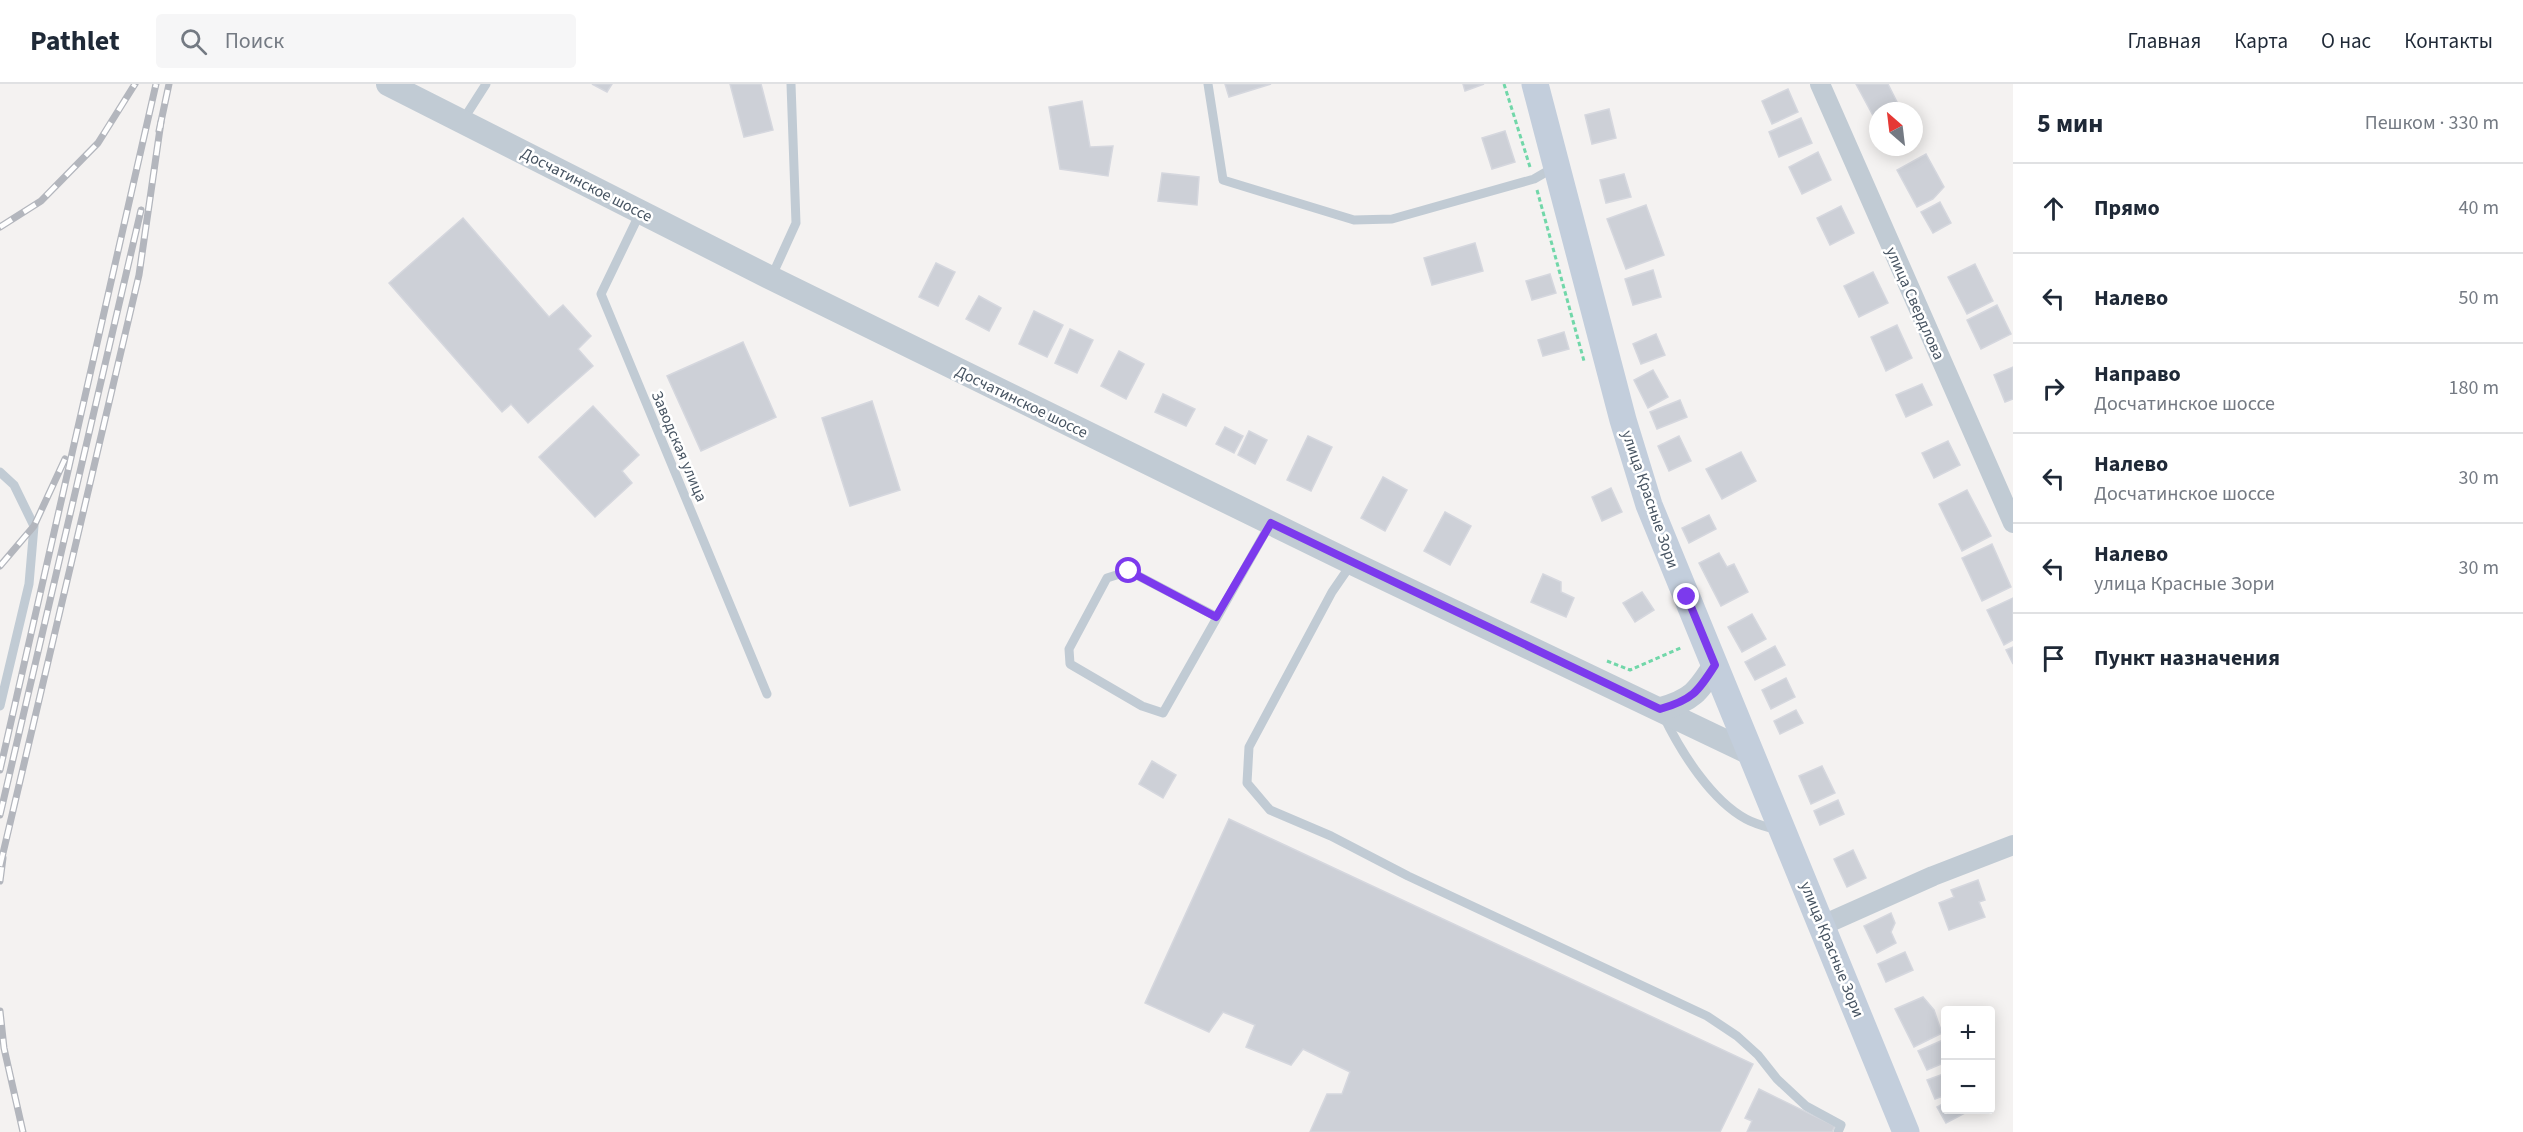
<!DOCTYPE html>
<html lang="ru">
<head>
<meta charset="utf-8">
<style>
	:root { --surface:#fff; --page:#f6f6f7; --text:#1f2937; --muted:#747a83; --line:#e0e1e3 }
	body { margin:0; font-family:"Source Sans 3",sans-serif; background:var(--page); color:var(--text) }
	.controls { position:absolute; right:18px; bottom:18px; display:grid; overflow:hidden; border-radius:6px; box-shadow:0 3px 15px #0003 }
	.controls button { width:54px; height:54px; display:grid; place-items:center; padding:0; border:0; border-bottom:2px solid var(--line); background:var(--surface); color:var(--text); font:30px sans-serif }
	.compass { position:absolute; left:1869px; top:18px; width:54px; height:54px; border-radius:50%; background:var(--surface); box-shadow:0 3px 15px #0003; rotate:332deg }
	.stop { position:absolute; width:18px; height:18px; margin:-14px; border:4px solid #7c3aed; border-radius:50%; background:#fff }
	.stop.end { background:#7c3aed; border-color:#fff; box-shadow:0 2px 6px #0008 }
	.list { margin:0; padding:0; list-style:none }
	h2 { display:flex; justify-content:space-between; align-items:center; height:78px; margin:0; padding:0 24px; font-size:26px }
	h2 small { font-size:20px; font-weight:400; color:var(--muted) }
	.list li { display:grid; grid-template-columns:39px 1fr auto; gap:18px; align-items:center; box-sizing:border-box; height:90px; padding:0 24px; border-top:2px solid var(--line) }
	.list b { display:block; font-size:22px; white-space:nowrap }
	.list p { margin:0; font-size:20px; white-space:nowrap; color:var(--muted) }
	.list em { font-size:20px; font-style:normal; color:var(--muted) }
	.icon { flex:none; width:33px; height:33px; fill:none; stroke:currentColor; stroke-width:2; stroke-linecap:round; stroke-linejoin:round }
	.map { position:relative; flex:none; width:2013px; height:1048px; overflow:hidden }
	header { display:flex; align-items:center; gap:36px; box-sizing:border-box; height:84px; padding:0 30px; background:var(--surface); border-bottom:2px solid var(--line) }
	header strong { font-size:28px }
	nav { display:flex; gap:33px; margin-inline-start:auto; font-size:21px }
	.search { width:420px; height:54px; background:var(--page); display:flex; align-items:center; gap:15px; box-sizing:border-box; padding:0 21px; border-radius:6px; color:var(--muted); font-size:22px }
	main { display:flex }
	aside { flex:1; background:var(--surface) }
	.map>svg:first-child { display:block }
	.building { fill:#cdd0d7; stroke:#d5d7de; stroke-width:1.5 }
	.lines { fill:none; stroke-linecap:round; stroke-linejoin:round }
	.path { stroke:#71d7a9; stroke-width:3; stroke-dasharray:4.5 3; stroke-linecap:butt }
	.service { stroke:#c1cbd4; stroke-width:9 }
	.minor { stroke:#c1cbd4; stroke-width:20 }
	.tertiary { stroke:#c1cbd4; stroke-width:24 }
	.secondary { stroke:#c3cedc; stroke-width:27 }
	.rail-casing { stroke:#b3b6bd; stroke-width:7 }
	.rail { stroke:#fff; stroke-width:4.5; stroke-dasharray:14; stroke-linecap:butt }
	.route { stroke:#7c3aed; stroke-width:8 }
	.labels { text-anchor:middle; stroke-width:5; stroke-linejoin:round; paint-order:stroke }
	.street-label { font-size:16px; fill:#475462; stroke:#fff }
</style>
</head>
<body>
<header>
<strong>Pathlet</strong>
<div class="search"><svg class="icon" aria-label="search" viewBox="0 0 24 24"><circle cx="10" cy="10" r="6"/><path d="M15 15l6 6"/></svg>Поиск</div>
<nav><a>Главная</a><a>Карта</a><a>О нас</a><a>Контакты</a></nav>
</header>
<main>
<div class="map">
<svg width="2013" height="1048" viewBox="0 0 2013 1048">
	<rect width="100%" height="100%" fill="#f4f2f1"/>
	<g class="building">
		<polygon points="592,0 612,0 607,8"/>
		<polygon points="730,0 761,0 773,46 744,53"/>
		<polygon points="1225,0 1271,0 1229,13"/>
		<polygon points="1463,0 1484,0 1465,7"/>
		<polygon points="1856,0 1888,0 1901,26 1878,27 1877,39"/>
		<polygon points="1788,5 1798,28 1772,40 1762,17"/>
		<polygon points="1082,17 1090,63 1113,62 1108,92 1060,85 1049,23"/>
		<polygon points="1609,25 1616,54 1592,60 1585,31"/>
		<polygon points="1801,34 1812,59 1779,73 1769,48"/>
		<polygon points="1505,47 1515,78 1492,85 1482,54"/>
		<polygon points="1818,68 1831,96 1802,110 1789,83"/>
		<polygon points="1926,70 1944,103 1933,115 1917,123 1897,86"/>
		<polygon points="1162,89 1199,93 1197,121 1158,117"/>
		<polygon points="1624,90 1631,113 1606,119 1600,96"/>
		<polygon points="1940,118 1951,139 1933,149 1921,128"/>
		<polygon points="1646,121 1664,171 1626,185 1607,135"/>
		<polygon points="1841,122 1854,149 1830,161 1817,134"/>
		<polygon points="463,134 549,233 563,221 591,252 578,265 593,282 528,339 511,320 502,328 389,199"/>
		<polygon points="1475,159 1483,187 1432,201 1424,174"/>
		<polygon points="936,179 955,188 938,222 919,213"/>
		<polygon points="1975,180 1993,217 1967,230 1948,193"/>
		<polygon points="1653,186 1661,213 1633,221 1625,195"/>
		<polygon points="1873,188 1888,219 1859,233 1844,202"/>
		<polygon points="1550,190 1556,209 1532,216 1526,197"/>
		<polygon points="979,212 1001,224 989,247 966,235"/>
		<polygon points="1997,221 2011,250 1981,265 1967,236"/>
		<polygon points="1034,227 1063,241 1047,273 1019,260"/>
		<polygon points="1897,241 1912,274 1886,287 1871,253"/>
		<polygon points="1070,245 1093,256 1077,289 1055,279"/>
		<polygon points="1564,248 1569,265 1543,272 1538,256"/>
		<polygon points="1656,250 1665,271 1641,280 1633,260"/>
		<polygon points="743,258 776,333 701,367 667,292"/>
		<polygon points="1119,267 1144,280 1126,315 1101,302"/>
		<polygon points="2013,283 2013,315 2005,318 1994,291"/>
		<polygon points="1653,286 1668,313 1648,324 1634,296"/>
		<polygon points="1922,300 1932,321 1906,333 1896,311"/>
		<polygon points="1163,310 1195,325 1186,342 1155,328"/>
		<polygon points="1680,316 1687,333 1657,345 1650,328"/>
		<polygon points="872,317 900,406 850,422 822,334"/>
		<polygon points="593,322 639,371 622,387 632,399 595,433 539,373"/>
		<polygon points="1225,343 1243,352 1234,369 1216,360"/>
		<polygon points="1249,347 1267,356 1255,380 1238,371"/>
		<polygon points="1308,352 1332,363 1311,407 1287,396"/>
		<polygon points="1679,352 1691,377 1669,387 1658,362"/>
		<polygon points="1948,357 1960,381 1934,394 1922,369"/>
		<polygon points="1741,368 1756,397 1722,415 1706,385"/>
		<polygon points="1383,393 1407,406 1385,447 1361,434"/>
		<polygon points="1611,404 1622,428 1602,437 1592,413"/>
		<polygon points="1967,406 1991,452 1962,467 1939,420"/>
		<polygon points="1445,428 1471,442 1450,481 1424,467"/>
		<polygon points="1709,431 1716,445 1689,459 1682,444"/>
		<polygon points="1992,460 2011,503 1982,517 1962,474"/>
		<polygon points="1719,469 1727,483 1734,480 1748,508 1721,522 1699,479"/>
		<polygon points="1543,490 1561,498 1561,508 1574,514 1566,533 1531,518"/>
		<polygon points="1642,508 1654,526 1635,538 1623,519"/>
		<polygon points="2013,514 2013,556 2004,561 1987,526"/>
		<polygon points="1752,530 1766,555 1742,568 1728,543"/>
		<polygon points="1775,562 1785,581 1755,596 1745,578"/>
		<polygon points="2013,563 2013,580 2006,566"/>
		<polygon points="1786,594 1795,613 1771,625 1762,606"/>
		<polygon points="1796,626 1803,639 1780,650 1774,637"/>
		<polygon points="1152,677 1176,691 1163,714 1139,700"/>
		<polygon points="1822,682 1835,709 1811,720 1799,692"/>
		<polygon points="1838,716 1844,730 1820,741 1814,727"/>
		<polygon points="1229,735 1753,980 1720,1048 1310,1048 1327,1010 1342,1010 1350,988 1303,965 1291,981 1246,963 1255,941 1223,928 1209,948 1145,919"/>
		<polygon points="1853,766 1866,794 1847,803 1834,775"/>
		<polygon points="1978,796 1985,816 1979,818 1985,833 1949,846 1939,819 1954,813 1951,806"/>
		<polygon points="1891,829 1895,839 1891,848 1896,859 1877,869 1864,842"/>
		<polygon points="1905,868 1913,886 1886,898 1878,880"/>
		<polygon points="1923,913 1934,926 1942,949 1914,963 1895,925"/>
		<polygon points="1943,956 1946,962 1946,978 1927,986 1918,967"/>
		<polygon points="1946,989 1946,1011 1935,1015 1927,996"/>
		<polygon points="1759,1005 1835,1042 1832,1048 1747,1048 1752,1037 1745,1034"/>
		<polygon points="1946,1018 1946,1026 1969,1027 1946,1039 1937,1023"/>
	</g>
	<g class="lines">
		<g class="path">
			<polyline points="1504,0 1530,83"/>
			<polyline points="1537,106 1584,277"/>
			<polyline points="1607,577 1630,586 1683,563"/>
		</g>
		<g class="service">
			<polyline points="1208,0 1223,96 1354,136 1392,135 1534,95 1553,84"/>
			<polyline points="463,36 486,0"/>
			<polyline points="640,129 601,210 767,610"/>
			<polyline points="771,194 796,139 791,0"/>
			<polyline points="0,388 14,401 34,442 29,500 0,622"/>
			<polyline points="1352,479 1332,508 1249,663 1247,699 1270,726 1331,752 1408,792 1707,932 1737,952 1758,971 1777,995 1806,1022 1841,1041 1838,1048"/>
			<polyline points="1217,533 1129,487 1107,494 1069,565 1070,580 1142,622 1163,629 1270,440"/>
			<path d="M1664,633C1681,668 1711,716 1746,735C1755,740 1767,743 1777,746"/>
		</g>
		<g class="minor">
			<polyline points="1820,0 2013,439"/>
			<polyline points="1823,841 1933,792 2013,761"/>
		</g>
		<g class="tertiary">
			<polyline points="388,0 771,194 1352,479 1752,670"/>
			<path d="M1661,625C1692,616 1698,608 1715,581"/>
		</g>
		<polyline class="secondary" points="1535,0 1623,336 1649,421 1906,1048"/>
		<defs>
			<g id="rail">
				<polyline points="159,47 169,0"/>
				<polyline points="0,143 41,117 98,59 135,0"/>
				<polyline points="0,482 34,442 65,375"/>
				<polyline points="0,686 156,0"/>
				<polyline points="0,731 141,126"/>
				<polyline points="0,782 139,191 161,38"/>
				<polyline points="0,797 3,774"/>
				<polyline points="0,927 4,964 23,1048"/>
			</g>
		</defs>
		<use href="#rail" class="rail-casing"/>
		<use href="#rail" class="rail"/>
	</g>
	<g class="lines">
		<path class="route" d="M1129,487L1216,533L1271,439L1660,625C1692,616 1698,608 1715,581L1687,513"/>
	</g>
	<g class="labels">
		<g class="street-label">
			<text transform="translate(587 100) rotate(27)" y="6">Досчатинское шоссе</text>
			<text transform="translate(1916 219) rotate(66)" y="6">улица Свердлова</text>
			<text transform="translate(1022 317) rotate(26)" y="6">Досчатинское шоссе</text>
			<text transform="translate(680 362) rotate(67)" y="6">Заводская улица</text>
			<text transform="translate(1651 415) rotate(71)" y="6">улица Красные Зори</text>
			<text transform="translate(1833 865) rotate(68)" y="6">улица Красные Зори</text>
		</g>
	</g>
</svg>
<div class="controls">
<button>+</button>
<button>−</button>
</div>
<svg class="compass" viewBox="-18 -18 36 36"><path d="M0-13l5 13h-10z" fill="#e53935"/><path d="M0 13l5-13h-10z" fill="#747a83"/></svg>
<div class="stop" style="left:1129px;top:487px"></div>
<div class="stop end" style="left:1687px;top:513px"></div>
</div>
<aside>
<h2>5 мин<small>Пешком · 330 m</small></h2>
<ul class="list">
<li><svg class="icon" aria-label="ahead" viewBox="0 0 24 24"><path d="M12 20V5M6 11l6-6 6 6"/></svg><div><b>Прямо</b></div><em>40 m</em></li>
<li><svg class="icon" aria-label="left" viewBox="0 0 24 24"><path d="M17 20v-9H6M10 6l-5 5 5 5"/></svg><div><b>Налево</b></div><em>50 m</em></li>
<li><svg class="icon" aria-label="right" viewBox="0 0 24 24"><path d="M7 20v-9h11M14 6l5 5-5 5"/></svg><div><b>Направо</b><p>Досчатинское шоссе</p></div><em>180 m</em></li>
<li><svg class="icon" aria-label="left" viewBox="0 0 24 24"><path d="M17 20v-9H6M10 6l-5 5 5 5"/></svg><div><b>Налево</b><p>Досчатинское шоссе</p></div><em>30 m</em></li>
<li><svg class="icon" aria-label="left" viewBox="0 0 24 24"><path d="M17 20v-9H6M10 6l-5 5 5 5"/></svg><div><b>Налево</b><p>улица Красные Зори</p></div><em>30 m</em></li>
<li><svg class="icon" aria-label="arrive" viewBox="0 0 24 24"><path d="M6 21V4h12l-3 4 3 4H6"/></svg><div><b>Пункт назначения</b></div></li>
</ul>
</aside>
</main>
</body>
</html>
